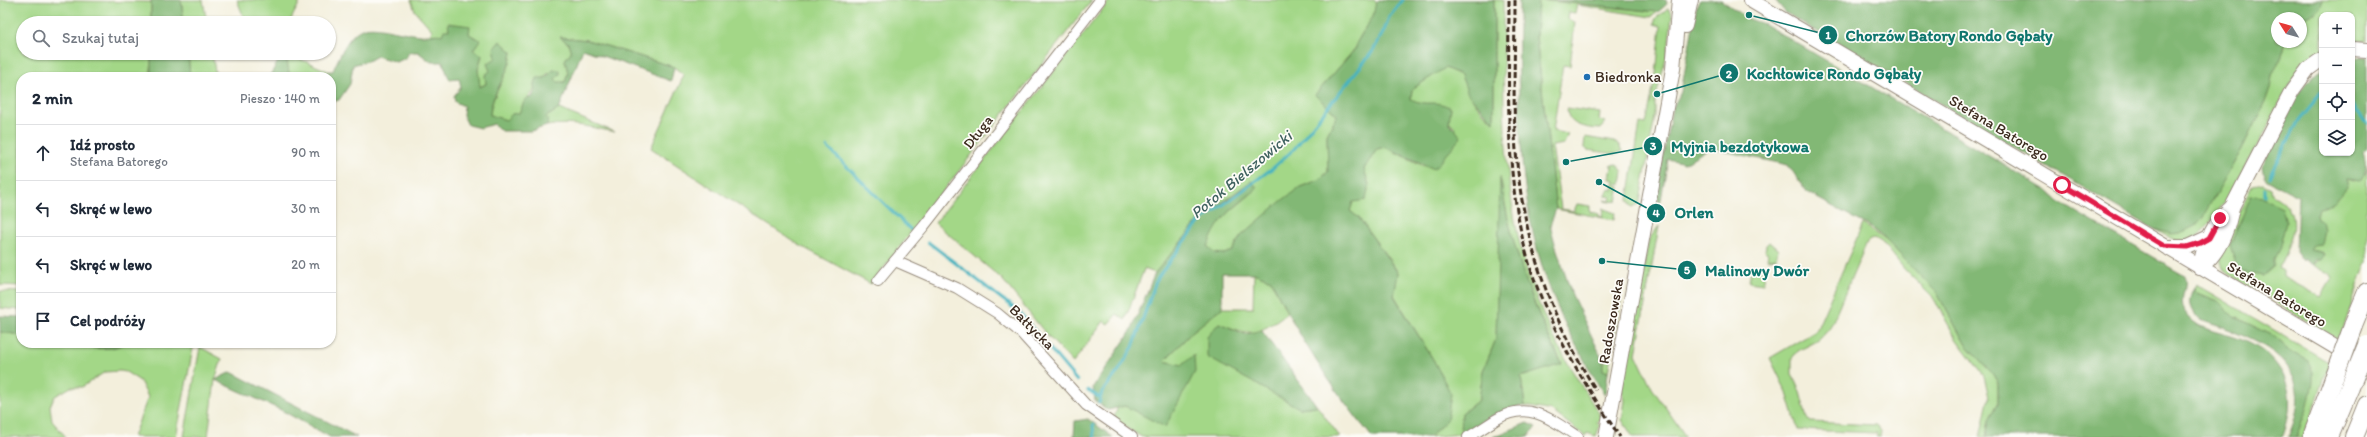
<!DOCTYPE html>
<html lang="pl">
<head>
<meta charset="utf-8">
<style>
	:root { --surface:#fff; --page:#f2f2f3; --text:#1f2937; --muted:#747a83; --line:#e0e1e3 }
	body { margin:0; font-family:Itim,sans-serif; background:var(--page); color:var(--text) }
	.controls { position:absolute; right:12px; top:12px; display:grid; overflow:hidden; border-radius:8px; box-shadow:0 1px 3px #0004 }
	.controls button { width:36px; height:36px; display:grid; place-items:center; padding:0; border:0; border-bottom:1px solid var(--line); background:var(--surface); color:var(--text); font:20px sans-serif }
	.compass { position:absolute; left:2271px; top:12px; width:36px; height:36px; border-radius:50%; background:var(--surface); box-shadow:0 1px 3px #0004; rotate:307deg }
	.stop { position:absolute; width:12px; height:12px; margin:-9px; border:3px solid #e11d48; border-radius:50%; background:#fff }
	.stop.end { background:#e11d48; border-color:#fff; box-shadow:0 1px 4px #0008 }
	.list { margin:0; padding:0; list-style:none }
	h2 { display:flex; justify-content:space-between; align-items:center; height:52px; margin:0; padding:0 16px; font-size:17px }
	h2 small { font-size:13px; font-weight:400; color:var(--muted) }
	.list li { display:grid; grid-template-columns:26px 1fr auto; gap:12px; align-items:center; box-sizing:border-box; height:56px; padding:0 16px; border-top:1px solid var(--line) }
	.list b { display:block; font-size:15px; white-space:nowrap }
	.list p { margin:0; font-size:13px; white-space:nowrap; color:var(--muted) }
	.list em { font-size:13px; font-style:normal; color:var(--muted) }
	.icon { flex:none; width:22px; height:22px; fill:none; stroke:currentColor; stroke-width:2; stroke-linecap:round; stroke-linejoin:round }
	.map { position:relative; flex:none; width:2367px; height:437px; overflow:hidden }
	.search { position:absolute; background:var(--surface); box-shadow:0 1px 3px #0004; left:16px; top:16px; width:320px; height:44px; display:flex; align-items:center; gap:10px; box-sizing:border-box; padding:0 14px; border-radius:22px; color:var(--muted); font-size:15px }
	.panel { position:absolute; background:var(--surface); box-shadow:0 1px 3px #0004; left:16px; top:72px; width:320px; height:276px; border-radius:16px }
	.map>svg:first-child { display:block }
	.green { fill:#a3d787; stroke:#6f8052 }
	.forest { fill:#82b874; stroke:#5e7149 }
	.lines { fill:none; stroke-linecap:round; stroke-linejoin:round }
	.stream { stroke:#46b4c0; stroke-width:3 }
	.street-casing { stroke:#978c7d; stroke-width:12 }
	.secondary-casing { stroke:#978c7d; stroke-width:16 }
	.highway-casing { stroke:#978c7d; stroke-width:20 }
	.street { stroke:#fff; stroke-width:10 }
	.secondary { stroke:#fff; stroke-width:14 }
	.highway { stroke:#fff; stroke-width:18 }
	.rail { stroke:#3b2a1e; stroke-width:3; stroke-dasharray:6 3; stroke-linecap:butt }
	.highway-bridge-casing { stroke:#978c7d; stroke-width:20; stroke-linecap:butt }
	.highway-bridge { stroke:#fff; stroke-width:18 }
	.route { stroke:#e11d48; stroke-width:5 }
	.poi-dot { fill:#1f6fb2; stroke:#fdfcf7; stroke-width:1.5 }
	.labels { text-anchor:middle; stroke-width:3.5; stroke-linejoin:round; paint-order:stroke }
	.poi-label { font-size:15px; fill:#3b2a1e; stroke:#fdfcf7; text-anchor:start }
	.street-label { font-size:15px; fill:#3b2a1e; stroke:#fdfcf7 }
	.water-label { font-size:16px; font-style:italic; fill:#3f615f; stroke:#fdfcf7 }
	.leader { fill:none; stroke:#0f766e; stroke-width:1.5 }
	.callout-dot { fill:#0f766e; stroke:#fdfcf7; stroke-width:1.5 }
	.mark-label { font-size:12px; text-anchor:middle; font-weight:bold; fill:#fff }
	.callout-label { font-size:16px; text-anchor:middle; font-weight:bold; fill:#0f766e; stroke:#fdfcf7; stroke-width:3.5; stroke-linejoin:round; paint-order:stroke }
</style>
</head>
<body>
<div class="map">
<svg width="2367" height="437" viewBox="0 0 2367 437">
	<rect width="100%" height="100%" fill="#fdfcf7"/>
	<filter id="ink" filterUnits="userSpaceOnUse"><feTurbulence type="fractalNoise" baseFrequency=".025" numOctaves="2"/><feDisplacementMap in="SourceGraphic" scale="8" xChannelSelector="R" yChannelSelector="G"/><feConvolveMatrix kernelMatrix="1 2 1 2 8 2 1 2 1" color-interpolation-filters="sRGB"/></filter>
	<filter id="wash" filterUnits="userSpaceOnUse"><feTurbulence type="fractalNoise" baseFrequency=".012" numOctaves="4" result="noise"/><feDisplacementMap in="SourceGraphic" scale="16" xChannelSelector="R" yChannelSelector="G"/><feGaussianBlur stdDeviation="0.9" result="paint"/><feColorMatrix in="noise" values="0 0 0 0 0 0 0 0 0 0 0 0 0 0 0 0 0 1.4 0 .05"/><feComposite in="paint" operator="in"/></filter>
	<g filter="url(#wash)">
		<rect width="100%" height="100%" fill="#f3efdc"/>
		<g class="green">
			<polygon points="0,0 151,2 151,23 23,23 23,53 151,53 151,77 21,77 21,286 0,285"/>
			<polygon points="181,0 203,0 207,23 184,23"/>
			<polygon points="237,0 301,0 289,23 246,23"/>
			<path d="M411,0H1092L871,284L799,245L651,148L684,75L674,67L587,40L561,37L568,43L571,52L565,60L568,73L565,82L558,83L548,73C539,85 525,100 519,113L512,114L506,120L490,115C491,93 510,75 512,52L499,42L496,58L486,84L479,87L478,69L482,56L473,50L448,23L449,30L442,35H430L432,30L415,11Z"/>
			<path d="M1110,0H1375C1380,18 1358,31 1356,48L1315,95L1337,115L1327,135L1328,172L1319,180L1300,187L1241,236L1232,251L1224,254L1214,253L1207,247C1219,213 1234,211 1257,188L1251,181L1201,218L1155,273L1144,269L1125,320L1117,314L1108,324L1104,321L1073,363L1046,334L1002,279L935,223Z"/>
			<path d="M1494,0H1503C1504,107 1499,215 1544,316C1559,352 1581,385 1602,418L1597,422L1600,426L1596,436L1587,433L1585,436L1552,411L1525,406L1521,377L1562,363C1533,307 1510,244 1501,181L1496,339L1483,371L1479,400L1462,413L1461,434L1429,437L1447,420L1434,361L1394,295L1398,272L1359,218L1350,211L1353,202L1369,185L1364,169L1377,149L1385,147L1424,166L1455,127L1430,103L1422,105L1411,99L1412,89L1445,68L1461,75C1468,94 1477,109 1494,122Z"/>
			<polygon points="1538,0 1658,12 1651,17 1577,5 1575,13 1568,12 1567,19 1575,22 1570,66 1563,65 1553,131 1568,134 1564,144 1552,146 1561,209 1574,211 1577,204 1590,206 1590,212 1599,214 1599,216 1602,217 1604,211 1602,208 1615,213 1614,220 1556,209 1536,37"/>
			<path d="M2323,0H2367V41H2352V15H2322V51L2300,68L2291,81C2277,107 2214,238 2188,241C2176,242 2165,235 2154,229C2175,235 2187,234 2202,217L2242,149L2265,102L2270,88L2272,76L2282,55L2286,42H2301V20L2315,13Z"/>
			<polygon points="1668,8 1672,15 1668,51 1655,100 1655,116 1640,201 1639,204 1632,207 1628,200 1640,123 1646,124 1656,74 1661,26 1654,24 1656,18"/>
			<polygon points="188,53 212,53 216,77 190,77"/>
			<polygon points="286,53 328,71 327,75 323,77 291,77 289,73"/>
			<path d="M1567,108L1600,113L1599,120L1606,122L1600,129C1585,128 1567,126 1567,108Z"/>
			<path d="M559,109L615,132C593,128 570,121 547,126L548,121L546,117Z"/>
			<polygon points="1585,137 1614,142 1619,145 1622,151 1616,154 1587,150 1584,147"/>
			<polygon points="1617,164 1623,172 1621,184 1617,183 1616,186 1620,187 1617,201 1608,202 1605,200 1610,201 1611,197 1606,196 1608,189 1613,190 1615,180 1610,179 1612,166 1610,165"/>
			<path d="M2367,168V261L2339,340L2230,275C2221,268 2219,260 2221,248L2252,186L2263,184L2271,188L2272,194C2305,210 2292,242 2278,268L2283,271V277L2321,297L2333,277L2313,265L2324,253L2310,250L2313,246L2316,214L2319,208L2347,187L2345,179L2353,181L2365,174Z"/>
			<polygon points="1863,224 1890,243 1937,293 1966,345 1992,373 1998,383 1998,403 1989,421 1986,437 1980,437 1989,397 1984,376 1957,340 1934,299 1905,270 1885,245 1874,238 1867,242 1830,328 1819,340 1798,351 1792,358 1792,374 1800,392 1807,419 1811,422 1876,425 1881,431 1880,437 1876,437 1877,433 1798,430 1787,393 1770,358 1816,331"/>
			<polygon points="1659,226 1636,354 1652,388 1686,437 1633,437 1622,420 1625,400 1621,387 1649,239"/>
			<polygon points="1769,242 1778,250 1776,258 1767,259 1768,252 1765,251 1766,245"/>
			<polygon points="1751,267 1766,270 1763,284 1749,282"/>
			<path d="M1254,273L1271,280L1287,313C1256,336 1254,337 1218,323L1299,408L1317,406L1340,437H1142L1113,420L1118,407L1125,406L1165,426L1194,356L1182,365L1164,361L1193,331L1222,308H1253Z"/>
			<polygon points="2196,284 2330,363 2304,437 2296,437 2308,403 2293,353 2276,337 2234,317 2218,301 2195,292 2193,290"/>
			<polygon points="0,291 21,292 21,310 0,308"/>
			<polygon points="1621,300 1608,372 1605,372 1602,368 1603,360 1605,363 1615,314"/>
			<path d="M0,332L21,335V343C36,343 51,342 65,343C86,344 104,353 124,343H194L176,437H133L148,397L140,381L126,372L120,371L105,372L82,387H71L55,396L50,406L52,421L66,437H0Z"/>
			<polygon points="200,347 222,359 215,380 208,437 184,437"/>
		</g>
		<g class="forest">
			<polygon points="151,0 181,0 184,23 151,23"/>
			<path d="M1379,0H1494V122L1468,94L1461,75L1445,68L1412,89L1411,99C1428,108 1433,98 1451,108L1449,122L1461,137L1434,169L1385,147L1377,149L1364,169L1369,185L1366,200L1353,202L1350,211L1359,218L1398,273L1394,296L1434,361L1451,394L1447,420L1429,437H1372C1332,389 1298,336 1271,280L1254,273H1222V308L1193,331L1164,361L1182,365L1194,355L1195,372L1165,427L1125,406L1108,410L1095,401L1093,387L1131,331L1155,273L1201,218L1252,181L1257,189C1235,207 1217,218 1208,247L1214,253L1224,254L1232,251L1241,236L1280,202L1300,187L1319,180L1328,172L1327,135L1337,115L1315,95L1356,48L1357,42L1373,16L1376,2Z"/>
			<path d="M1519,0H1538L1536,37L1556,209L1550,225L1556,247L1572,295L1603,360V370L1608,372L1605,396C1584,360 1563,325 1549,286C1514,195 1519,95 1519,0Z"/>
			<polygon points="1546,0 1666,0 1667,4 1658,12"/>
			<path d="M1700,0H1721L1749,19L1764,24L2045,189L2059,202L2183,275C2192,287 2170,303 2194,322C2205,331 2224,333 2237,338C2283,354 2301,392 2282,437H1986L1989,421L1998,403V383L1992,373L1966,345L1937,293L1881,235L1869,226L1808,193L1788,165L1709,148L1685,163L1668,159L1660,205L1656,195L1672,109L1681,92L1697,4Z"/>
			<path d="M1775,0H2323C2320,12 2311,15 2301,20V18H2277V42H2286L2282,55L2272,76L2270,88L2265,102L2242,149L2202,218L2195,226L2180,233L2172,234L2154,229L1786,13Z"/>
			<path d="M448,23L470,26L469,34L480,40L473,50L482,55L478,69L480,87L486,84L485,75L490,71L487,64L496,58L494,48L500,41L512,52C510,75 490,93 490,115L506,120L512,114L519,113L525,100L532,97L535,91L534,86L537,78H545L553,70H560V74L555,79L558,82H565L568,73L565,60L571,52L568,43L560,37L587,40L674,67L671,81L583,49L559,109L546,117L548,121L547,126L531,131H501L494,124L480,128L468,125L463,115L464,106L455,102L454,96L461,87L459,78L449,79L443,62H431L418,52H409L406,58L396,62L377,56L370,60L353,65L350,84L339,100L331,102V77H323L327,75L328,71H333C358,11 367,28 420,35C428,36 435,33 442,35L444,30H449Z"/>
			<polygon points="151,53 188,53 190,77 151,77"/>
			<polygon points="283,53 286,53 289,73 291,77 269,77"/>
			<path d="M2352,57L2367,58V148L2363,152C2367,162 2366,172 2360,181L2345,179L2347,187C2339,197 2331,207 2319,208L2316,214L2317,218L2322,221L2324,230L2321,245L2313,246L2310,250L2324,253L2321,260H2315L2313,265L2304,259L2303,261L2296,251L2298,196L2267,180L2264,177L2262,166C2280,134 2292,92 2322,68V153H2352Z"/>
			<path d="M1500,177C1510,242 1532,306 1562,364L1521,377L1525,406C1499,408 1483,422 1461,434L1462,413L1479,400L1483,371L1496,339Z"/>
			<polygon points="2251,196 2263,198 2282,207 2286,222 2279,250 2274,260 2274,266 2263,276 2238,271 2230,245"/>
			<path d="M2194,287L2195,292L2218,301L2234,317L2276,337L2293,353L2308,361L2313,372V383L2307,409L2296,437H2288C2322,361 2260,340 2200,320C2188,309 2187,301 2194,287Z"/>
			<polygon points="0,316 21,317 21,335 0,332"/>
			<polygon points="1219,323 1245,334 1262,331 1317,406 1299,408 1207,357 1207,337"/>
			<path d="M66,343H124C108,354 83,346 66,343Z"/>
			<polygon points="231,372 357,437 330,437 281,410 215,380"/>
			<polygon points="1088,419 1113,437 1074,437 1075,421"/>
			<polygon points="1527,423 1536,427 1528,437 1493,437"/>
		</g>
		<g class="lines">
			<g class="stream">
				<polyline points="2352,105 2367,123"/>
				<polyline points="827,147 911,230"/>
				<polyline points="2269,177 2299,120 2322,92"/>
				<polyline points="2264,188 2264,196"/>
				<polyline points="928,242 1019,312 1077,381"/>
				<polyline points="1088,390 1100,398"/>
				<polyline points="1099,403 1102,392 1118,372 1133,347 1156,281 1166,266 1199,223 1274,167 1294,149 1373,51 1384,31 1389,17 1403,0"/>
				<polyline points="1093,425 1094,437"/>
			</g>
		</g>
	</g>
	<g filter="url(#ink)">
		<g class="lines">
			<defs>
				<g id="street">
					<polyline points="895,261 957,288 997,313 1021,333 1086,405 1132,437"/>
					<polyline points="878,281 924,226 1100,0"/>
					<path d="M1468,437C1478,432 1487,425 1497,419C1529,400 1552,420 1578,437"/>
				</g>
				<g id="secondary">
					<polyline points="1750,0 2367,366"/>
					<polyline points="1685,26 1691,0"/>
					<polyline points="2352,49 2367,50"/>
					<polyline points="2166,247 2187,247 2209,237"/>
					<path d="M2200,268C2219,253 2228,231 2232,207L2292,91L2308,69L2322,59"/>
					<path d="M2200,268C2203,244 2214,222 2232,207"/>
					<polyline points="1606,437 1673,69 1679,0"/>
				</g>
				<g id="highway">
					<polyline points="2353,326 2367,292"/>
					<polyline points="2312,437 2334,378"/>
					<polyline points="2329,437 2350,387"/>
					<polyline points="2354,437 2367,405"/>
				</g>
			</defs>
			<use href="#street" class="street-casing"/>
			<use href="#secondary" class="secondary-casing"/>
			<use href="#highway" class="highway-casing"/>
			<use href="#street" class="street"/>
			<use href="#secondary" class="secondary"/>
			<use href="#highway" class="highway"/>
			<g class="rail">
				<path d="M1509,0C1509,100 1502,202 1541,297C1561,347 1590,392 1620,437"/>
				<path d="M1515,0C1515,54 1512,110 1517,163C1525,245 1552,321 1596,390"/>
			</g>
			<defs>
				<g id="highway-bridge">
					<polyline points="2334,378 2353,326"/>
					<polyline points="2350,387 2367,345"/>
				</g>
			</defs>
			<use href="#highway-bridge" class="highway-bridge-casing"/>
			<use href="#highway-bridge" class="highway-bridge"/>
		</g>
	</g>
	<g class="lines" filter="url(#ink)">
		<polyline class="route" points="2062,185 2164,246 2187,247 2200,243 2209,238 2220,218"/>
	</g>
	<circle class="poi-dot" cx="1587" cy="77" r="4"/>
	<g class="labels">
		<g class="poi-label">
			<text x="1595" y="82">Biedronka</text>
		</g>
		<g class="street-label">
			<text transform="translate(1999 128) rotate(31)" y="5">Stefana Batorego</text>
			<text transform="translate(978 132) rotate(-52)" y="5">Długa</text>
			<text transform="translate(2277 294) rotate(31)" y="5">Stefana Batorego</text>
			<text transform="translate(1611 321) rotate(-80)" y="5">Radoszowska</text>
			<text transform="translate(1032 327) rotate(45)" y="5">Bałtycka</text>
		</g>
		<g class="water-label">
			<text transform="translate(1241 174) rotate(-40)" y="6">Potok Bielszowicki</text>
		</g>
	</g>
	<path class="leader" d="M1749 15L1828 35M1657 94L1729 73M1566 162L1653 146M1599 182L1656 213M1602 261L1687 270"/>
	<g class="callout-dot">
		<circle cx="1749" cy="15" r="4"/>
		<circle cx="1657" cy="94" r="4"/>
		<circle cx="1566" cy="162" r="4"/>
		<circle cx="1599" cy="182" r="4"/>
		<circle cx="1602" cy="261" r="4"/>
		<circle cx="1828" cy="35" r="10"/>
		<circle cx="1729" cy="73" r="10"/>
		<circle cx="1653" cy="146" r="10"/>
		<circle cx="1656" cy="213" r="10"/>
		<circle cx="1687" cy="270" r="10"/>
	</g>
	<g class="mark-label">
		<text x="1828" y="39">1</text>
		<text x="1729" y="78">2</text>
		<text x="1653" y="150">3</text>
		<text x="1656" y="217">4</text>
		<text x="1687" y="274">5</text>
	</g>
	<g class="callout-label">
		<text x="1949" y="41">Chorzów Batory Rondo Gębały</text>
		<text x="1834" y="79">Kochłowice Rondo Gębały</text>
		<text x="1740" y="152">Myjnia bezdotykowa</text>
		<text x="1694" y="218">Orlen</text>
		<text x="1757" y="276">Malinowy Dwór</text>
	</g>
</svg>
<div class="controls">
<button>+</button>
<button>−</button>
<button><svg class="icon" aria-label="locate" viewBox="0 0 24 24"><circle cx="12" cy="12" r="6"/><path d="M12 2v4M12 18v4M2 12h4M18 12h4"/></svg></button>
<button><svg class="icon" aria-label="layers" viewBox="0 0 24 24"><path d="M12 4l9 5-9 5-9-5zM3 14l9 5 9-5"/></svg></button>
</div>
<svg class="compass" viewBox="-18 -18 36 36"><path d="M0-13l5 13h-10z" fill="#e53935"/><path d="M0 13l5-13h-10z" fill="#747a83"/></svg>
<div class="stop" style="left:2062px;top:185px"></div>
<div class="stop end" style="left:2220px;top:218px"></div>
<div class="search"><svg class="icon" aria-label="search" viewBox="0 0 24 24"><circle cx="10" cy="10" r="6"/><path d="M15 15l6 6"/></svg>Szukaj tutaj</div>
<section class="panel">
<h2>2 min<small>Pieszo · 140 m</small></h2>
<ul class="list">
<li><svg class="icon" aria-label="ahead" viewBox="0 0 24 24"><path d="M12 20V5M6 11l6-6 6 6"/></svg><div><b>Idź prosto</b><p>Stefana Batorego</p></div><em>90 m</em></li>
<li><svg class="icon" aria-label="left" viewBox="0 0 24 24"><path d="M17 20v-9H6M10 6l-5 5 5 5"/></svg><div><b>Skręć w lewo</b></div><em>30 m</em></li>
<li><svg class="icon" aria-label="left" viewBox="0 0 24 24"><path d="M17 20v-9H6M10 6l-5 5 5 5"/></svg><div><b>Skręć w lewo</b></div><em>20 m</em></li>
<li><svg class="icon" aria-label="arrive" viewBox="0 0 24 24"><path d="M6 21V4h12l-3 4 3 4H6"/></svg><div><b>Cel podróży</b></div></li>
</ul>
</section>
</div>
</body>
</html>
